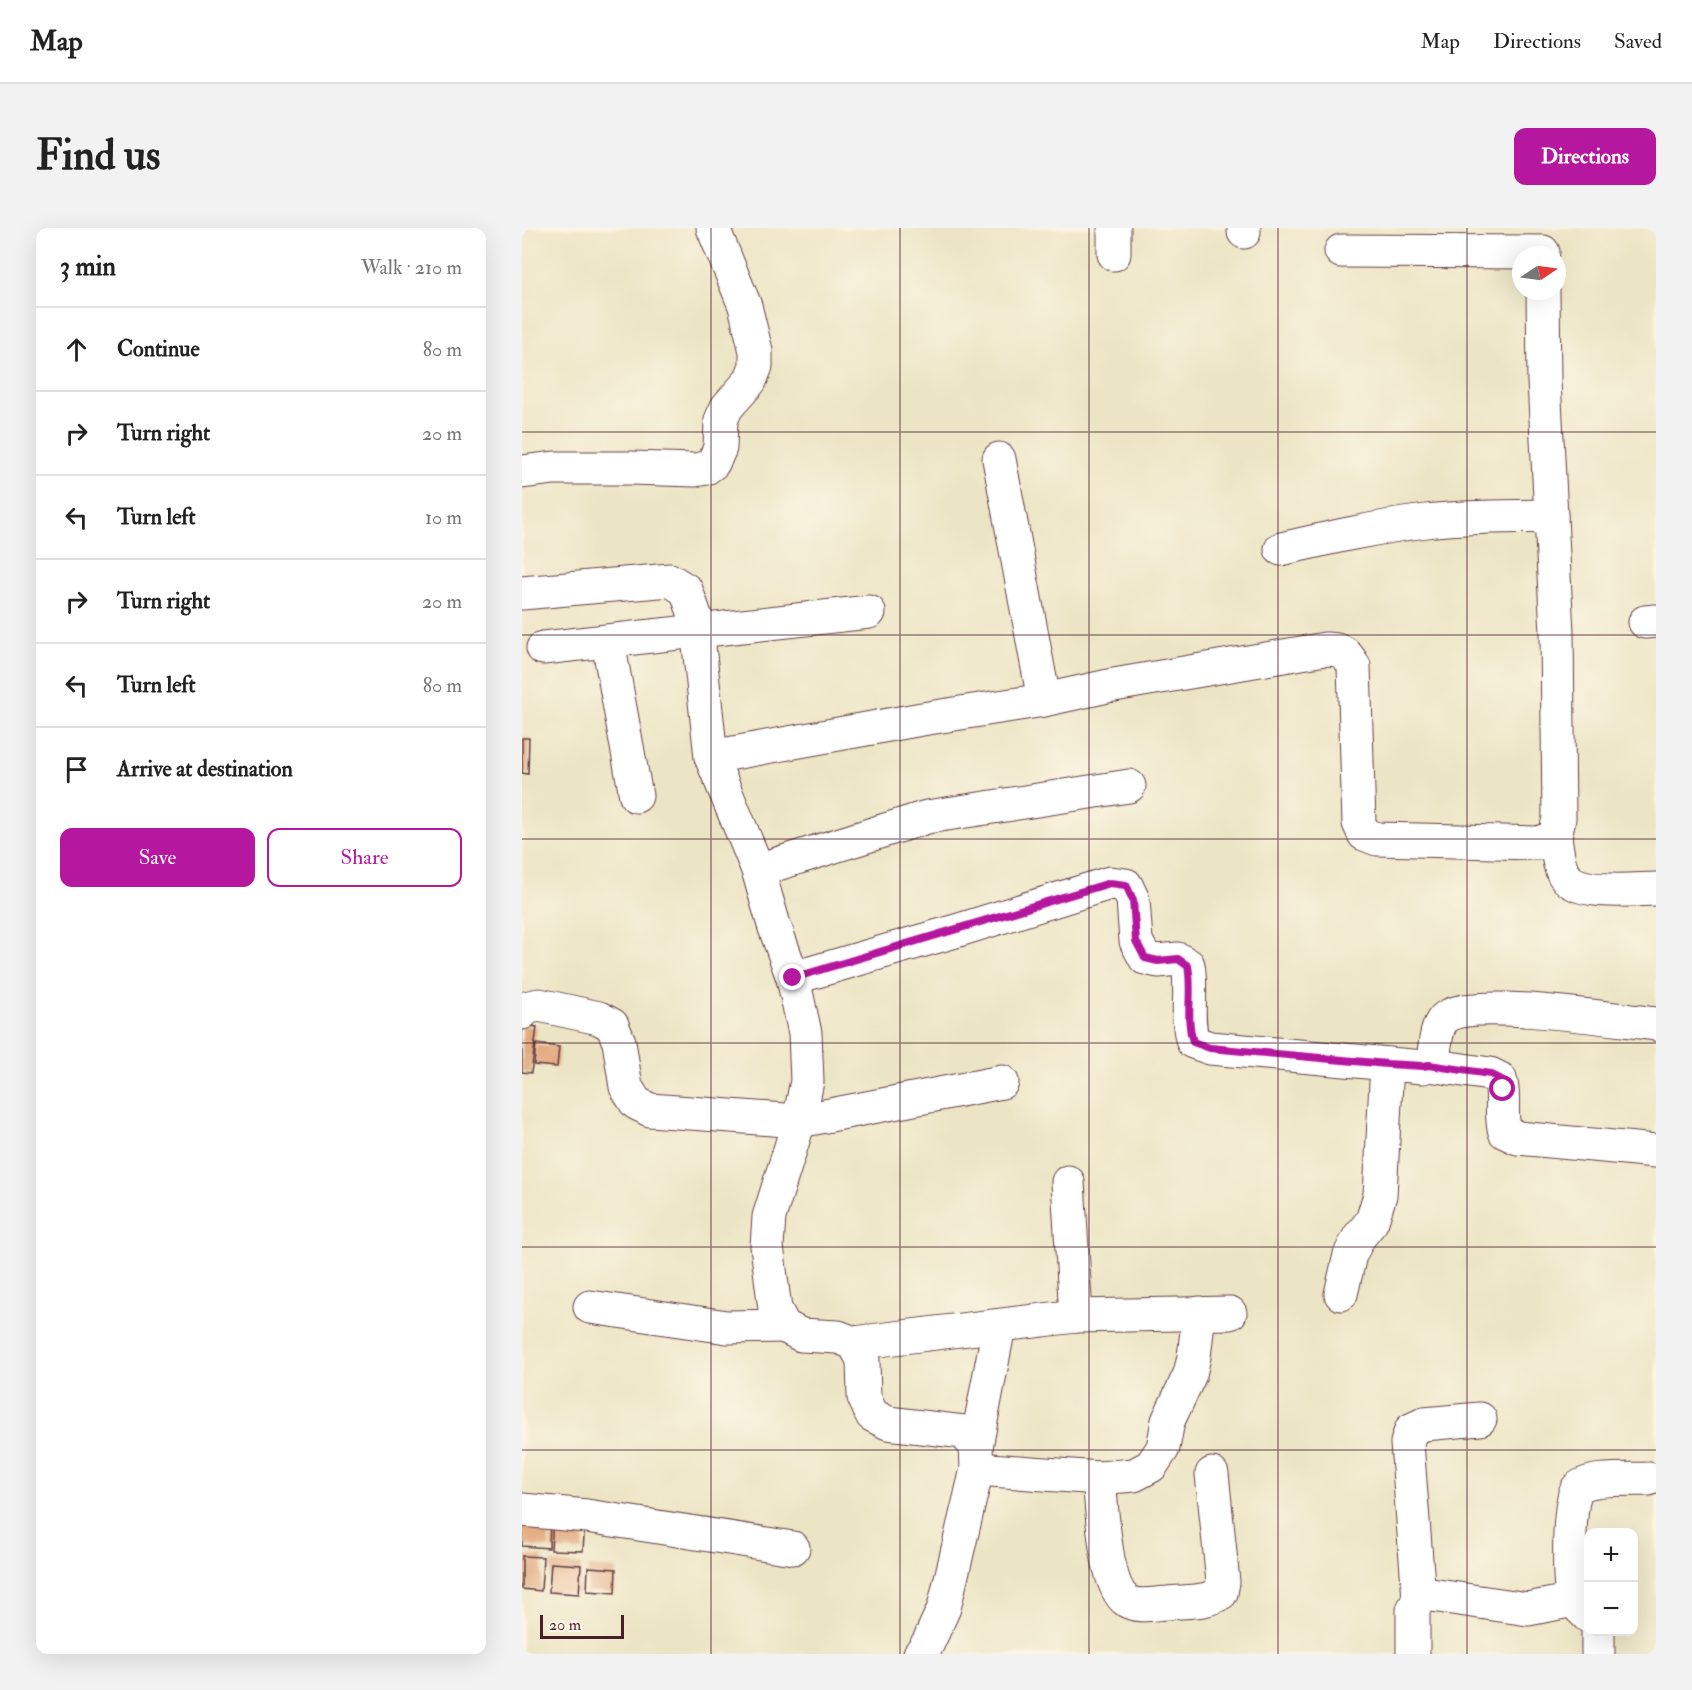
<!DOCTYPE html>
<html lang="en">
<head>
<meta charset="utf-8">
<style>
	:root { --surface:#fff; --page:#f2f2f2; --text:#222; --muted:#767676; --line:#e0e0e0; --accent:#b5179e }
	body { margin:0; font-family:"IM FELL Double Pica",serif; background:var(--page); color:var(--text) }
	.controls { position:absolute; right:18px; bottom:18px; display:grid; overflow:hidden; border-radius:12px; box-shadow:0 6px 24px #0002 }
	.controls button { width:54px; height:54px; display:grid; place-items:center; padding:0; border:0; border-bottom:2px solid var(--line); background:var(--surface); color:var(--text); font:30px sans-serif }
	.compass { position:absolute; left:990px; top:18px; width:54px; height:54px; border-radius:50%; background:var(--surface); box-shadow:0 6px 24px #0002; rotate:77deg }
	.scale { position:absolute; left:18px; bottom:15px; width:84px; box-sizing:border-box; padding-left:6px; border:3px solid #4a1f2b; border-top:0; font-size:16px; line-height:21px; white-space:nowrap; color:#4a1f2b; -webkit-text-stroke:4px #fcf5e5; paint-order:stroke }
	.stop { position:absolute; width:18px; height:18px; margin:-14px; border:4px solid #b5179e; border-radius:50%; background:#fff }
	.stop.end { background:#b5179e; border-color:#fff; box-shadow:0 2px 6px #0008 }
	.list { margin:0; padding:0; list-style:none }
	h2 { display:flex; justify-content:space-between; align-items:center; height:78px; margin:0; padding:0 24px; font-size:26px }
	h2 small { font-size:20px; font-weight:400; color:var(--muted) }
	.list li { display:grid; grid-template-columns:39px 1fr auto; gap:18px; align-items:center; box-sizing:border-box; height:84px; padding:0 24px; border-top:2px solid var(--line) }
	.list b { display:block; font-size:22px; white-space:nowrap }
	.list em { font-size:20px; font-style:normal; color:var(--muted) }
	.actions { display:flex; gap:12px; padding:18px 24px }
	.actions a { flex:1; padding:14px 0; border:2px solid var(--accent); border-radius:12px; text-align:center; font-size:21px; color:var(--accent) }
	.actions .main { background:var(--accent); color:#fff }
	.icon { flex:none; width:33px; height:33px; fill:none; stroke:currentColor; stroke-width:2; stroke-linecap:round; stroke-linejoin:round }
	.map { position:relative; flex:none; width:1134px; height:1426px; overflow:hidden; border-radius:12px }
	header { display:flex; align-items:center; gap:36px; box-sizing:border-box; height:84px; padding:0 30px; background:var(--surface); border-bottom:2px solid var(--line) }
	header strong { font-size:28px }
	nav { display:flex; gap:33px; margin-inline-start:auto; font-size:21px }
	.intro { display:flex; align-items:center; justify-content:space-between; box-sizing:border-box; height:144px; padding:0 36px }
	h1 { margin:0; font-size:42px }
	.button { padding:15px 27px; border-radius:12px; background:var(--accent); color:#fff; font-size:21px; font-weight:700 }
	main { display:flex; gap:36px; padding:0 36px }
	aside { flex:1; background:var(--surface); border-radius:12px; box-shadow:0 6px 24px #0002 }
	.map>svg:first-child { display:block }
	.building { fill:#e2aa80 }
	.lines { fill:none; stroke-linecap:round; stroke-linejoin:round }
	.minor-casing { stroke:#623d42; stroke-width:35 }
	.minor { stroke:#fff; stroke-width:33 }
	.route { stroke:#b5179e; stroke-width:8 }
	.grid { fill:none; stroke:#4a1f2b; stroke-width:1.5; stroke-opacity:0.55 }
</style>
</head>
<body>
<header>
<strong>Map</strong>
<nav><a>Map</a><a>Directions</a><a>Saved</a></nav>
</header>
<div class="intro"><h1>Find us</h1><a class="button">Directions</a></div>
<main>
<aside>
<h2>3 min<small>Walk · 210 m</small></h2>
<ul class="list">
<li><svg class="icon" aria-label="ahead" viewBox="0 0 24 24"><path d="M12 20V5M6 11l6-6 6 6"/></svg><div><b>Continue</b></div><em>80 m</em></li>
<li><svg class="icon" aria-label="right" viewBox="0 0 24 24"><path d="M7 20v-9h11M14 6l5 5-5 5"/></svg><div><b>Turn right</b></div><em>20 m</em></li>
<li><svg class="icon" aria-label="left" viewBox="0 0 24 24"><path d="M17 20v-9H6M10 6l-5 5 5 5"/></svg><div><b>Turn left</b></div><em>10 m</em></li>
<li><svg class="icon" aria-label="right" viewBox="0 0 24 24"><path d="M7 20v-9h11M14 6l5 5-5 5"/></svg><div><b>Turn right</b></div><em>20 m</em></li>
<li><svg class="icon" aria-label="left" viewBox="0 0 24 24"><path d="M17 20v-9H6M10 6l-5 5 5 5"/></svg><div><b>Turn left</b></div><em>80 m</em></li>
<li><svg class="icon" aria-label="arrive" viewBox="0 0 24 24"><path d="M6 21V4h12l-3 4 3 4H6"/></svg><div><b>Arrive at destination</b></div></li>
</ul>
<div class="actions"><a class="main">Save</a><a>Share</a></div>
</aside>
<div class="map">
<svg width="1134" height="1426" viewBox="0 0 1134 1426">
	<rect width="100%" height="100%" fill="#fcf5e5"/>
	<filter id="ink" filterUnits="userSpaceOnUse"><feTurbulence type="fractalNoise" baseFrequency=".0167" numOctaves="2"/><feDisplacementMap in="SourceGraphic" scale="12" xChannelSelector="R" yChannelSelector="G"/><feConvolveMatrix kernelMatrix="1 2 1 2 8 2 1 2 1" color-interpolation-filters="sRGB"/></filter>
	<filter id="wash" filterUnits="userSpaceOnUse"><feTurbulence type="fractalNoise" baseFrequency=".008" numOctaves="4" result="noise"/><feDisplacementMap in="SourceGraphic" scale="24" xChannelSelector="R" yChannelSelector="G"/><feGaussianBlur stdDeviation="1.35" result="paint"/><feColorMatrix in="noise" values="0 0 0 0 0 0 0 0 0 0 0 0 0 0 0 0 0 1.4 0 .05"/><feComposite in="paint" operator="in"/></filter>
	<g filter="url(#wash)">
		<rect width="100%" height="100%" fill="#ece5c5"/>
		<g id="blocks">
			<g class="building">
				<polygon points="0,510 7,510 6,546 0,545"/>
				<polygon points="0,797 15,799 9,845 0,844"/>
				<polygon points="14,816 37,819 35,839 12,837"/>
				<polygon points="0,1290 28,1292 27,1320 0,1318"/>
				<polygon points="31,1290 63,1292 61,1323 29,1322"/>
				<polygon points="0,1328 21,1329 19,1363 0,1361"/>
				<polygon points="29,1335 59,1337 57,1366 27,1364"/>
				<polygon points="66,1339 94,1341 93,1365 65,1363"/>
			</g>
		</g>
	</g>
	<g filter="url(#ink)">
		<use href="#blocks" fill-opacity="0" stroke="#623d42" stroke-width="1.5"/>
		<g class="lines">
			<defs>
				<g id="minor">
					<polyline points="592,0 592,26"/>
					<polyline points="722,0 722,4"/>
					<polyline points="819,23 1021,24"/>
					<polyline points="477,231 522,472"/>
					<polyline points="0,244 32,240 109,240 173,242 184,240 191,235 198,220 199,192 205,179 228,153 234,138 234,123 223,78 191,0"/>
					<path d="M759,321C807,310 855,299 904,293C945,288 987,289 1029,288"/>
					<polyline points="0,365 148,352 164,362 174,390 189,529"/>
					<polyline points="1123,394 1134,393"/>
					<polyline points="86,414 114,568"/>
					<polyline points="21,420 347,384"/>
					<path d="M1033,609C1035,620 1036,635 1041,645C1053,669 1111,661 1134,661"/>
					<polyline points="236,642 405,589 607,558"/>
					<path d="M271,750L437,702L588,655L604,657L611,672L614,713L623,730L636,733L656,731L666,737C671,763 663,789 671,814L688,820L901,839L907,837L911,832C913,820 914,796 924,789C953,769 1094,792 1134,796"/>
					<polyline points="0,785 3,780 17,777 77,790 90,797 97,814 104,859 114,875 128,882 277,893 480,854"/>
					<path d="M907,837L968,846L978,851C984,869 977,884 983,904L996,910L1134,923"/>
					<polyline points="546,954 554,1088"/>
					<polyline points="819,1066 828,1027 837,1009 850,993 858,967 865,836"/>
					<polyline points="68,1079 205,1099 262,1098"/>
					<polyline points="332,1115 554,1088 708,1085"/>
					<polyline points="454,1219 477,1098"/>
					<polyline points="455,1241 577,1250 612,1247 629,1238 641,1220 646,1193 668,1146 672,1129 677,1085"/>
					<path d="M577,1250C580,1277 582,1358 605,1373C616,1380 634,1375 646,1375C664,1373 684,1375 699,1365L701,1354L690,1246"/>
					<polyline points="0,1282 65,1288 271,1320"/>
					<polyline points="897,1370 885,1215 889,1202 902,1196 958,1191"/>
					<path d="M1066,1388C1061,1383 1054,1377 1051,1370C1046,1357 1046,1270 1055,1261C1067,1248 1109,1252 1127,1251"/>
					<polyline points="1076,1404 1076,1426"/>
					<path d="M398,1426L406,1415L422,1380L455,1241L454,1219L442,1204L366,1195L350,1187L342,1169L341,1132L332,1115L316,1109L279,1107L262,1098L253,1081L245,1018L247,989L277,893L285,853L283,805L271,750L252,697L236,642L189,529L400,491L522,472L586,458L803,421C820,422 823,422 832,438L837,595L842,606L855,611L1016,615L1033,609L1037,590L1035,405L1022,153L1021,63"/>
					<polyline points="891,1426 891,1382 897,1370 909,1367 1006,1381 1052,1372"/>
				</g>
			</defs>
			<use href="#minor" class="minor-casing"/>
			<use href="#minor" class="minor"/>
		</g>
	</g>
	<g class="lines" filter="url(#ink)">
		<path class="route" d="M271,750L588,655L604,657L611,672L614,713L623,730L636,733L656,731L666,738C671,763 663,789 671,814L688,820L865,836L901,838L907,837L968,846L978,851L981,861"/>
	</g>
	<path class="grid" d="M189,0V1426M378,0V1426M567,0V1426M756,0V1426M945,0V1426M0,204H1134M0,407H1134M0,611H1134M0,815H1134M0,1019H1134M0,1222H1134"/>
</svg>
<div class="controls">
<button>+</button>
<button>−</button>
</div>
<svg class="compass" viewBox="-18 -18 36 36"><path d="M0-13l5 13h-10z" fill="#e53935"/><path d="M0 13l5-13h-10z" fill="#767676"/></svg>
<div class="scale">20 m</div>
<div class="stop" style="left:981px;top:861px"></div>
<div class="stop end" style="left:271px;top:750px"></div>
</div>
</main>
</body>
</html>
